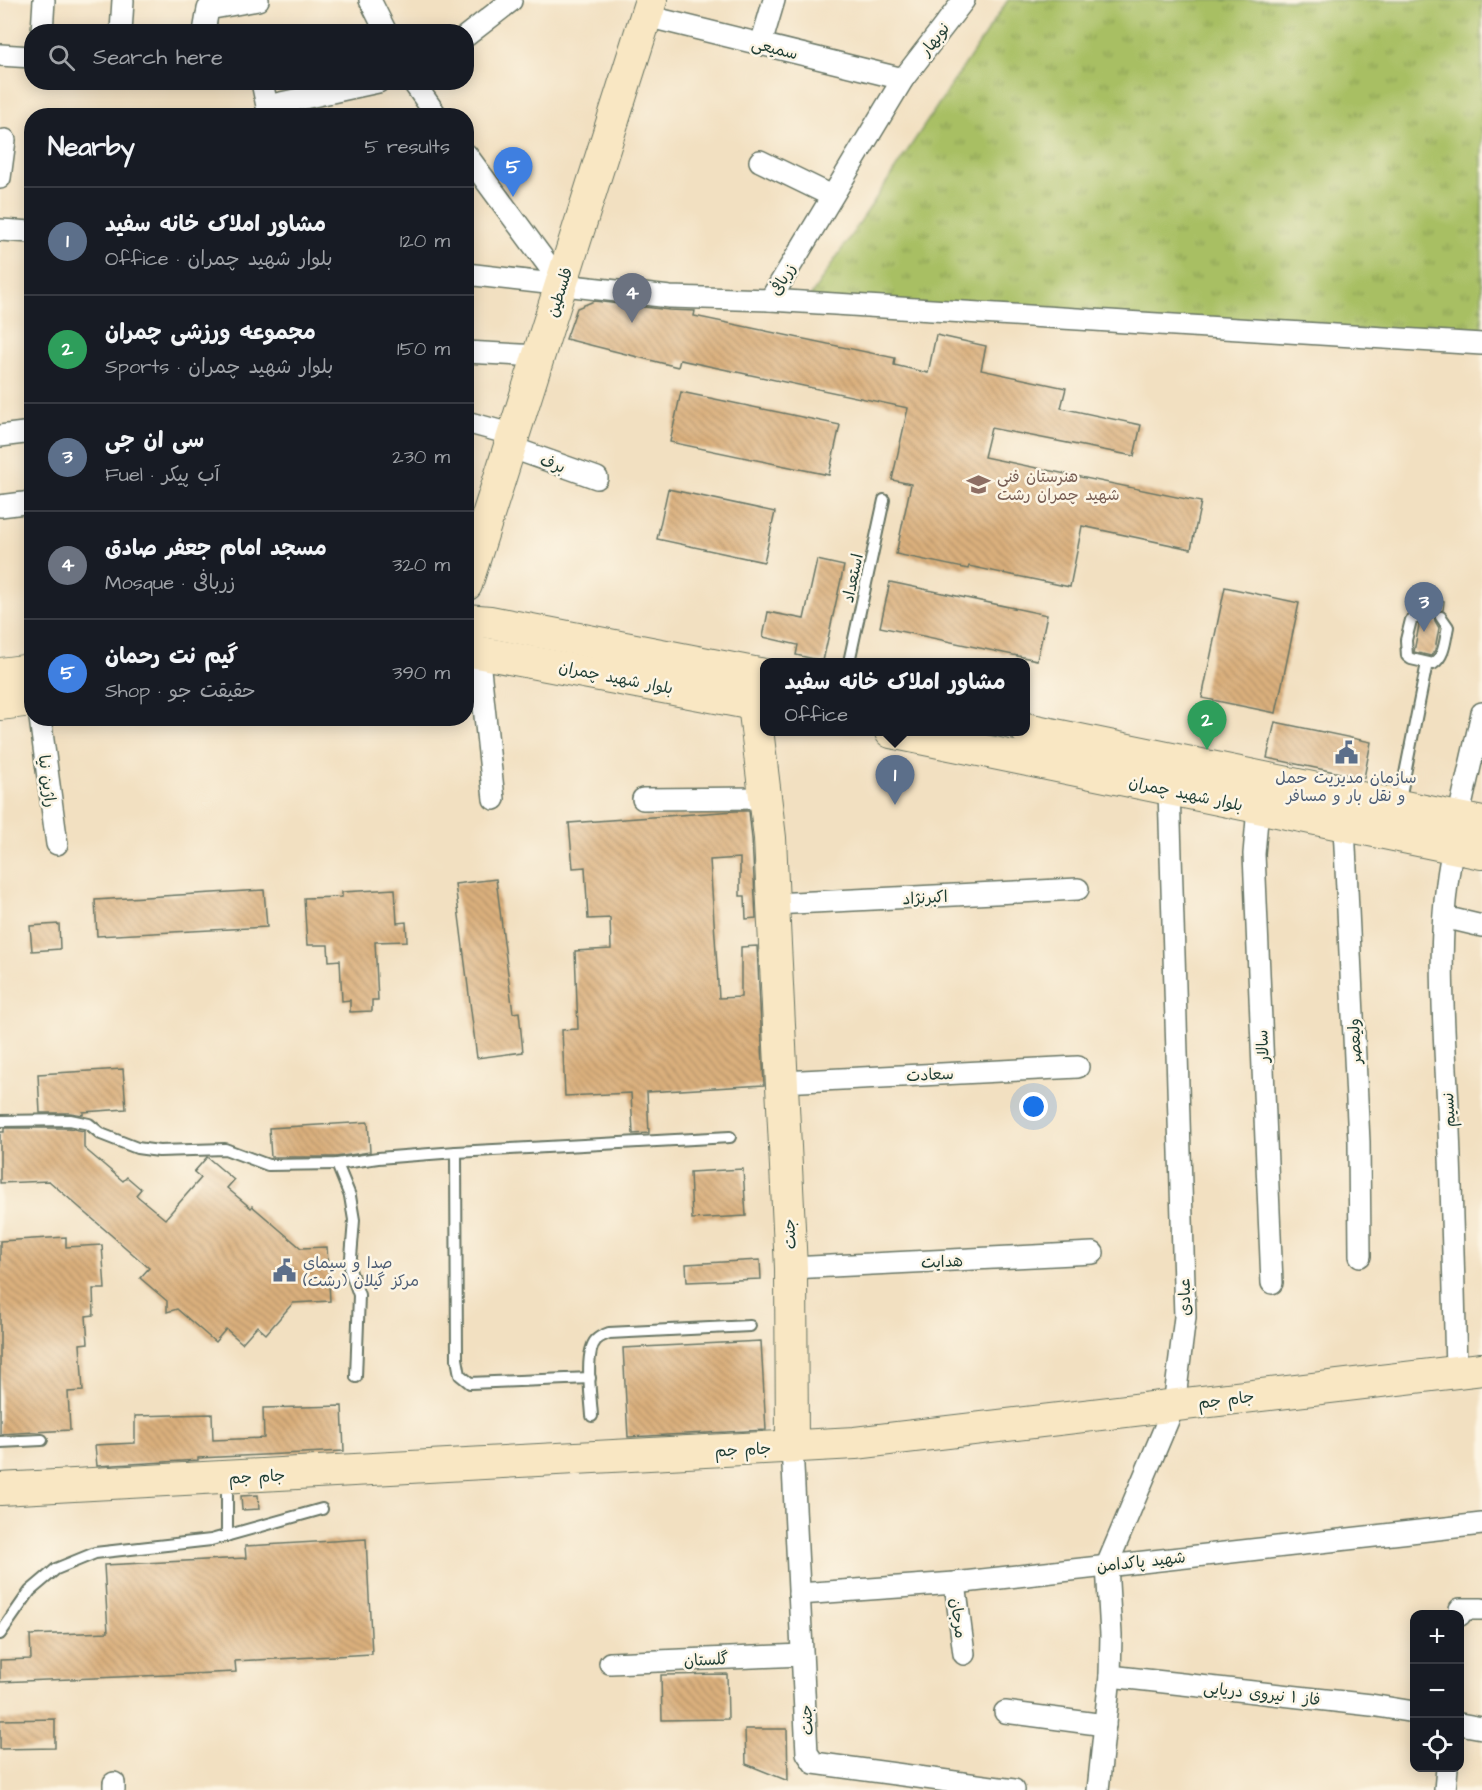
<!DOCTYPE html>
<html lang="en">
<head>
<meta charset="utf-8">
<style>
	:root { --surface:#171b24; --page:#242831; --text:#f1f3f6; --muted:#9ea1a6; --line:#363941; --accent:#1a73e8 }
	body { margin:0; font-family:"Architects Daughter","Playpen Sans Arabic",sans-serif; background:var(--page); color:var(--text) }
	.controls { position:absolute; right:18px; bottom:18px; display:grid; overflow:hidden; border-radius:12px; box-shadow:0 3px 15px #0003 }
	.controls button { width:54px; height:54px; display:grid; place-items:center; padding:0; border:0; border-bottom:2px solid var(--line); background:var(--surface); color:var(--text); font:30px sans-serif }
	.you { position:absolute; left:1034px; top:1107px; width:21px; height:21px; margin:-15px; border:4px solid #fff; border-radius:50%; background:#1a73e8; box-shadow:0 0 0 9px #1a73e833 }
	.badge { display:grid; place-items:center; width:39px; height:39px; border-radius:50%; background:var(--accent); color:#fff; font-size:20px; font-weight:700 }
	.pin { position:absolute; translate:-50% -50px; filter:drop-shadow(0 2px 3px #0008) }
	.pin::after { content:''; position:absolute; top:32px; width:21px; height:18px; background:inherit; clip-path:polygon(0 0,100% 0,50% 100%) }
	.popup { position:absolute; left:760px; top:658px; width:270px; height:78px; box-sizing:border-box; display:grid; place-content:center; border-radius:12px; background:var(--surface); filter:drop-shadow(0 2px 4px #0005); font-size:20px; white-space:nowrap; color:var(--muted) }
	.popup b { font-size:22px; color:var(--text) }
	.popup::after { content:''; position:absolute; left:50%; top:100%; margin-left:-12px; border:12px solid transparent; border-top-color:var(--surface) }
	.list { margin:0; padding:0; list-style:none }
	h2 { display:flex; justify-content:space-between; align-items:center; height:78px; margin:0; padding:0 24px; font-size:26px }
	h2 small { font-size:20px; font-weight:400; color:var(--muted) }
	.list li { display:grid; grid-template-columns:39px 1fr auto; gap:18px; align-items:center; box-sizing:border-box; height:108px; padding:0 24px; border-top:2px solid var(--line) }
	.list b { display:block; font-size:22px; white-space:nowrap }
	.list p { margin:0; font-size:20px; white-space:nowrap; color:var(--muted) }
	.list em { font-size:20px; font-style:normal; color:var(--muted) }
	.icon { flex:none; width:33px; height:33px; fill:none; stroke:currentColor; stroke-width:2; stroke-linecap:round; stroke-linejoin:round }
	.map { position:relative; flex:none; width:1482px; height:1790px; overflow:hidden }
	.search { position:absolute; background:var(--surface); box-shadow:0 3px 15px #0003; left:24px; top:24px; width:450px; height:66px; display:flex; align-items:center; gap:15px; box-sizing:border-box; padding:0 21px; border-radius:24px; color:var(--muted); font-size:22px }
	.panel { position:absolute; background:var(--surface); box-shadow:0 3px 15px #0003; left:24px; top:108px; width:450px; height:618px; border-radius:24px }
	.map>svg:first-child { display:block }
	.grass { fill:url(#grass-tufts); stroke:#647e4c; stroke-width:1.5 }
	.building { fill:url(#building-back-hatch) }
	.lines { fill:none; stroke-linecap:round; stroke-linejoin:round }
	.lane-casing { stroke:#697665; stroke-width:14 }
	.street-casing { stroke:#697665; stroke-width:24 }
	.secondary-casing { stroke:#697665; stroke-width:34 }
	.lane { stroke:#fff; stroke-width:10 }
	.street { stroke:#fff; stroke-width:21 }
	.secondary { stroke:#f9e7c3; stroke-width:32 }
	.labels { text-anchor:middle; stroke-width:5; stroke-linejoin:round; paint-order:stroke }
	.street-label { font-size:16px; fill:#1f3d34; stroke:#fcf5e5 }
	.education-label { font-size:16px; fill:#785e54; stroke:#fcf5e5; text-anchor:start }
	.service-label { font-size:16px; fill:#4e5e75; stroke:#fcf5e5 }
</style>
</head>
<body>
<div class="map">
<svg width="1482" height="1790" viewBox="0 0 1482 1790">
	<defs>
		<pattern id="grass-tufts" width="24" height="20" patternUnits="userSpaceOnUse" patternTransform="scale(1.5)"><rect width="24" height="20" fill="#a8bf64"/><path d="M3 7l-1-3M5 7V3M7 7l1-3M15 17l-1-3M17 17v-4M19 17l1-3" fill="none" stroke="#889c53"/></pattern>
		<pattern id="building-back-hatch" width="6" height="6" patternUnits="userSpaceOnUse" patternTransform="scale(1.5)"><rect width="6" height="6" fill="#dbb07d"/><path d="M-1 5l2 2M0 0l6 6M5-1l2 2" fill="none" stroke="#b19067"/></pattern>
	</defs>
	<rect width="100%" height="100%" fill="#fcf5e5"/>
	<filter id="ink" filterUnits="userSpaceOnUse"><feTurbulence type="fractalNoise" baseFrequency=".0167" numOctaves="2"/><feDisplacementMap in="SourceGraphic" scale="12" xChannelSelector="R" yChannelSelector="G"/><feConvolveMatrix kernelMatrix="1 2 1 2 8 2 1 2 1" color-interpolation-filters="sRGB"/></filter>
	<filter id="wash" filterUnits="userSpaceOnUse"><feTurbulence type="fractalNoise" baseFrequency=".008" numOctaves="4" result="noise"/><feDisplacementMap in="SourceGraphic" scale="24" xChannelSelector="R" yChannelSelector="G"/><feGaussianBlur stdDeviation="1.35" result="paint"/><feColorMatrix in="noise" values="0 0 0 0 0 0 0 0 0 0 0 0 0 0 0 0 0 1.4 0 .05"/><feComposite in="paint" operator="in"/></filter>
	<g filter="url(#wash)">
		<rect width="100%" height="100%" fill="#f2e0c1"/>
		<polygon class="grass" points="1008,0 1482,0 1482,335 802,309"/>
		<g id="blocks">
			<g class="building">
				<polygon points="594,301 669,310 695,311 694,316 895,358 894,365 928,373 936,335 986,346 981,370 1066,388 1061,408 1141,425 1134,456 991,428 984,457 1201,502 1191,549 1082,526 1070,587 969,566 968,569 896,554 911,484 892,480 908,408 680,360 678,367 566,339 577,308"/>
				<polygon points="681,392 840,425 829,475 670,442"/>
				<polygon points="668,489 775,512 764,562 657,539"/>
				<polygon points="817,560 844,566 823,661 796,655 798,645 763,637 768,612 804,619"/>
				<polygon points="890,582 1047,615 1037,660 880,627"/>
				<polygon points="1225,587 1299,603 1276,713 1202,698"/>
				<polygon points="1424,598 1444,601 1443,610 1437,611 1434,614 1435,621 1439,628 1435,650 1431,656 1414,652 1419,625 1426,621 1427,617 1427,612 1422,609"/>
				<polygon points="1275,722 1371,742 1364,778 1267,758"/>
				<polygon points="735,811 749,811 752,839 756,918 746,919 745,896 740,896 740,858 710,860 719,998 741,997 741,947 757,946 764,1085 647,1092 649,1133 633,1134 631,1093 565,1096 562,1030 578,1029 575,951 611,949 610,918 588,919 585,867 573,868 569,823"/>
				<polygon points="496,879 513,1013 519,1012 523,1052 477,1058 455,884"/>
				<polygon points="395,889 397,923 406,922 407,941 375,942 378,1000 372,1000 372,1011 350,1012 350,1000 342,1001 340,960 329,961 328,945 307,945 304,898 342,897 342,892"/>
				<polygon points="264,890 267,927 97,936 95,900"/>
				<polygon points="59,924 60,949 32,951 30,926"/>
				<polygon points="123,1069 126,1109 83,1112 83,1115 70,1113 40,1113 38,1074"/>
				<polygon points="368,1122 370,1152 336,1157 271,1157 269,1128"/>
				<polygon points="4,1128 69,1128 84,1131 84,1148 123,1181 127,1177 141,1189 136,1195 165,1219 201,1178 194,1172 207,1157 234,1180 227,1188 251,1208 252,1206 301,1248 327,1247 330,1301 293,1303 266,1334 257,1326 242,1343 226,1329 215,1342 177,1309 167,1312 167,1301 140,1278 149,1268 49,1181 0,1183 0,1132 4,1132"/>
				<polygon points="743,1169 746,1216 692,1219 690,1172"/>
				<polygon points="66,1237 66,1247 102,1245 105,1289 93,1289 94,1315 86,1316 88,1343 80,1344 83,1391 68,1392 70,1430 0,1434 0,1241"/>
				<polygon points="760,1260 761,1279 687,1282 686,1264"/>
				<polygon points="761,1341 766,1430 628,1437 623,1348"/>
				<polygon points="342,1406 344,1451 198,1458 198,1460 97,1466 95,1445 135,1443 135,1416 212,1414 213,1440 264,1438 263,1408"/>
				<polygon points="258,1495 259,1509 242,1510 241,1496"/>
				<polygon points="366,1539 372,1654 235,1661 236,1672 0,1682 0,1660 31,1659 30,1635 108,1632 104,1565 246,1558 245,1546"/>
				<polygon points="727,1674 728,1719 662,1720 661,1675"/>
				<polygon points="55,1719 55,1748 0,1749 0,1720"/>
				<polygon points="745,1729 787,1729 788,1781 746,1764"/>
			</g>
		</g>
	</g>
	<g filter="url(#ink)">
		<use href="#blocks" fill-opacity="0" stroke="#697665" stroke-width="1.5"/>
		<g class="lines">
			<defs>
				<g id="lane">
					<path d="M1420,616L1411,620L1406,640L1407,656L1411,659L1433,664C1445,656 1445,640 1448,627L1441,617"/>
					<polyline points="849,662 884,500"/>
					<polyline points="1399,804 1427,663"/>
					<polyline points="0,1121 70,1120 89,1124 101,1134 137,1148 159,1151 225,1149 268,1165 337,1164 378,1158 456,1152 730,1137"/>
					<polyline points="456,1152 457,1359 460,1375 470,1383 590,1378"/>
					<polyline points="337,1164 350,1196 354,1220 350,1270 359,1295 356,1377"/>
					<path d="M592,1416C591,1397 584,1353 596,1340C600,1336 604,1335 609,1333L750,1326"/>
					<polyline points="0,1442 42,1440"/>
					<polyline points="227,1536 227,1479"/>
					<polyline points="0,1634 30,1591 56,1569 95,1553 211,1540 322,1509"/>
				</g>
				<g id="street">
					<polyline points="370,0 386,32"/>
					<polyline points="646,16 903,79"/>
					<polyline points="42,32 44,0"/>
					<polyline points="121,32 123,0"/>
					<polyline points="204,32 208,9 258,0"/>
					<polyline points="466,36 511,1"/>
					<polyline points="761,44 774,0"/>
					<polyline points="0,55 32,57"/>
					<polyline points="262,82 267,106 378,82"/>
					<polyline points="413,82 437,116"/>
					<polyline points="466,154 562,284"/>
					<polyline points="760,161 832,196"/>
					<polyline points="0,178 5,140"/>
					<polyline points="0,230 32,232"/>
					<polyline points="466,274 670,297 770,300 1482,344"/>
					<polyline points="770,300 903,79 964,0"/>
					<polyline points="466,352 539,356"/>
					<polyline points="466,422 514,435"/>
					<polyline points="0,436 32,432"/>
					<polyline points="510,447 597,478"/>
					<polyline points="0,506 32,502"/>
					<polyline points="478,651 494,799"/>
					<polyline points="40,718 57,844"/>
					<polyline points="643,799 764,798"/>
					<polyline points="1258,808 1254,854 1272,1283"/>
					<polyline points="1458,819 1482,713"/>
					<polyline points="1344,826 1359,1142 1360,1256"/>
					<path d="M1453,848C1435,933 1444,1021 1448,1107C1452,1196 1454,1284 1456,1372"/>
					<polyline points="773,904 1078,889"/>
					<polyline points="1444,917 1482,926"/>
					<polyline points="782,1082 1078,1067"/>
					<polyline points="791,1268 1093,1253"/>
					<polyline points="792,1446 807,1753 814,1763 1014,1790"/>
					<polyline points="955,1583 964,1654"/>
					<polyline points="799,1594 955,1583 1482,1524"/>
					<polyline points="1460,1615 1460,1609 1482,1609"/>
					<polyline points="610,1663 802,1655"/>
					<polyline points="1110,1676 1371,1705 1414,1712"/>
					<polyline points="1005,1712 1105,1725"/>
					<polyline points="1460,1724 1482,1728"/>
					<polyline points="114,1783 114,1790"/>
					<polyline points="1098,1790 1110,1676 1111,1635 1107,1565 1174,1406 1185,1317 1169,790"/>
					<polyline points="1445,1790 1447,1768"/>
				</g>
				<g id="secondary">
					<polyline points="466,585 651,0"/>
					<polyline points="466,620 490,622 764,675"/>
					<polyline points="466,650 764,706"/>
					<polyline points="0,674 32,670"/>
					<polyline points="759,674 754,704 770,838 773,904 791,1268 792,1446"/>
					<polyline points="0,704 32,700"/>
					<polyline points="1026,729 1482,823"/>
					<polyline points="891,732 1482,853"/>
					<polyline points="0,1489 855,1443 1482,1369"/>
				</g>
			</defs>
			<use href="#lane" class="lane-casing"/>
			<use href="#street" class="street-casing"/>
			<use href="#secondary" class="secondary-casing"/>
			<use href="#lane" class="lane"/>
			<use href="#street" class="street"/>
			<use href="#secondary" class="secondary"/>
		</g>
	</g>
	<defs>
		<symbol id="school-bare" viewBox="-9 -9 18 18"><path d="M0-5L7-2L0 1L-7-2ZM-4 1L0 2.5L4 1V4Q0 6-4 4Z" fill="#8d6e63" stroke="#fcf5e5" stroke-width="2.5" paint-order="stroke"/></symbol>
		<symbol id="civic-bare" viewBox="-9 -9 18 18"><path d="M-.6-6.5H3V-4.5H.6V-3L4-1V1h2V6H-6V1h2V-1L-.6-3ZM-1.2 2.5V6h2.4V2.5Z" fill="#5c6f8a" stroke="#fcf5e5" stroke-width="2.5" paint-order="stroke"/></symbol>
	</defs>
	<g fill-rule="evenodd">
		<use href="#school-bare" x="962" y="468" width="33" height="33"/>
		<use href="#civic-bare" x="1330" y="736" width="33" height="33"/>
		<use href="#civic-bare" x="268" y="1254" width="33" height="33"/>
	</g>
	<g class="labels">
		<g class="street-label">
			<text transform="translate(934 39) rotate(-52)" y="6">نوبهار</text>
			<text transform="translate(775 48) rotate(14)" y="6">سمیعی</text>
			<text transform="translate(782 279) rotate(-59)" y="6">زربافی</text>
			<text transform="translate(559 292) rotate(-72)" y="6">فلسطین</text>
			<text transform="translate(553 463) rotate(20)" y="6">برف</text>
			<text transform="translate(852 578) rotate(-78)" y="6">استعداد</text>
			<text transform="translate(616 677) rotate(11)" y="6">بلوار شهید چمران</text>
			<text transform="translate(48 781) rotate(82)" y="6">راژین نیا</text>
			<text transform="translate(1186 793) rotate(12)" y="6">بلوار شهید چمران</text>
			<text transform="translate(925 897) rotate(-3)" y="6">اکبرنژاد</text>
			<text transform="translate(1354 1041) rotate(-93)" y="6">ولیعصر</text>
			<text transform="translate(1262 1046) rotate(-92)" y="6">سالار</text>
			<text transform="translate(930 1074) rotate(-3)" y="6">سعادت</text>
			<text transform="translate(1448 1110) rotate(-93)" y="6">نسیم</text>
			<text transform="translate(789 1234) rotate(-93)" y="6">جنت</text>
			<text transform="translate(942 1261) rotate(-3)" y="6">هدایت</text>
			<text transform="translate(1184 1297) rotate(-91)" y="6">عبادی</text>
			<text transform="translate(1226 1399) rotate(-7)" y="6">جام جم</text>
			<text transform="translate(743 1449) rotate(-3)" y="6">جام جم</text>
			<text transform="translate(257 1476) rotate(-3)" y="6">جام جم</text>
			<text transform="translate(1141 1561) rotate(-6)" y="6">شهید پاکدامن</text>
			<text transform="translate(959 1618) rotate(82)" y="6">مرجان</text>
			<text transform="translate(706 1659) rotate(-3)" y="6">گلستان</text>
			<text transform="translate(1262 1693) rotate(6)" y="6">فاز ۱ نیروی دریایی</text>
			<text transform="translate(806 1720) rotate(-93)" y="6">جنت</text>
		</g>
		<g class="education-label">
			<text x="997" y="482">هنرستان فنی<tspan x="997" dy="18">شهید چمران رشت</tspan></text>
		</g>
		<g class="service-label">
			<text x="1346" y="783">سازمان مدیریت حمل<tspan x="1346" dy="18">و نقل بار و مسافر</tspan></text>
			<text x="303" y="1268" text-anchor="start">صدا و سیمای<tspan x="303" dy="18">مرکز گیلان (رشت)</tspan></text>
		</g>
	</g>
</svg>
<div class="controls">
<button>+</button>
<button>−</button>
<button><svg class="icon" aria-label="locate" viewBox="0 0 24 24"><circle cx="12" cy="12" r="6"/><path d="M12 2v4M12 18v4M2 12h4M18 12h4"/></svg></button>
</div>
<div class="you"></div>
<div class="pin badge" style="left:895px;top:805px;background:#5c6f8a">1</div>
<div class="popup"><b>مشاور املاک خانه سفید</b>Office</div>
<div class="pin badge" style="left:1207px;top:750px;background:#2e9e5b">2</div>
<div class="pin badge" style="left:1424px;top:632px;background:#5c6f8a">3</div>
<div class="pin badge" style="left:632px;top:323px;background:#6b7280">4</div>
<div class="pin badge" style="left:513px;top:197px;background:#3f7fe0">5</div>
<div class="search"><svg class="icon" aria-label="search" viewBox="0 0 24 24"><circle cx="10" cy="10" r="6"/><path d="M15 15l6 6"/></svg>Search here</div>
<section class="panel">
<h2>Nearby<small>5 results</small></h2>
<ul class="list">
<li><span class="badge" style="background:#5c6f8a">1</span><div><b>مشاور املاک خانه سفید</b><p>Office · بلوار شهید چمران</p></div><em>120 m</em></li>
<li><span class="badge" style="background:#2e9e5b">2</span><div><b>مجموعه ورزشی چمران</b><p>Sports · بلوار شهید چمران</p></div><em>150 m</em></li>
<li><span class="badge" style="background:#5c6f8a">3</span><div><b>سی ان جی</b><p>Fuel · آب پیکر</p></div><em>230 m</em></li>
<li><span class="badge" style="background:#6b7280">4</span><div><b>مسجد امام جعفر صادق</b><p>Mosque · زربافی</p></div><em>320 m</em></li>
<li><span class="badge" style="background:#3f7fe0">5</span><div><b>گیم نت رحمان</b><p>Shop · حقیقت جو</p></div><em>390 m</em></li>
</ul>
</section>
</div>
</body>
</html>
